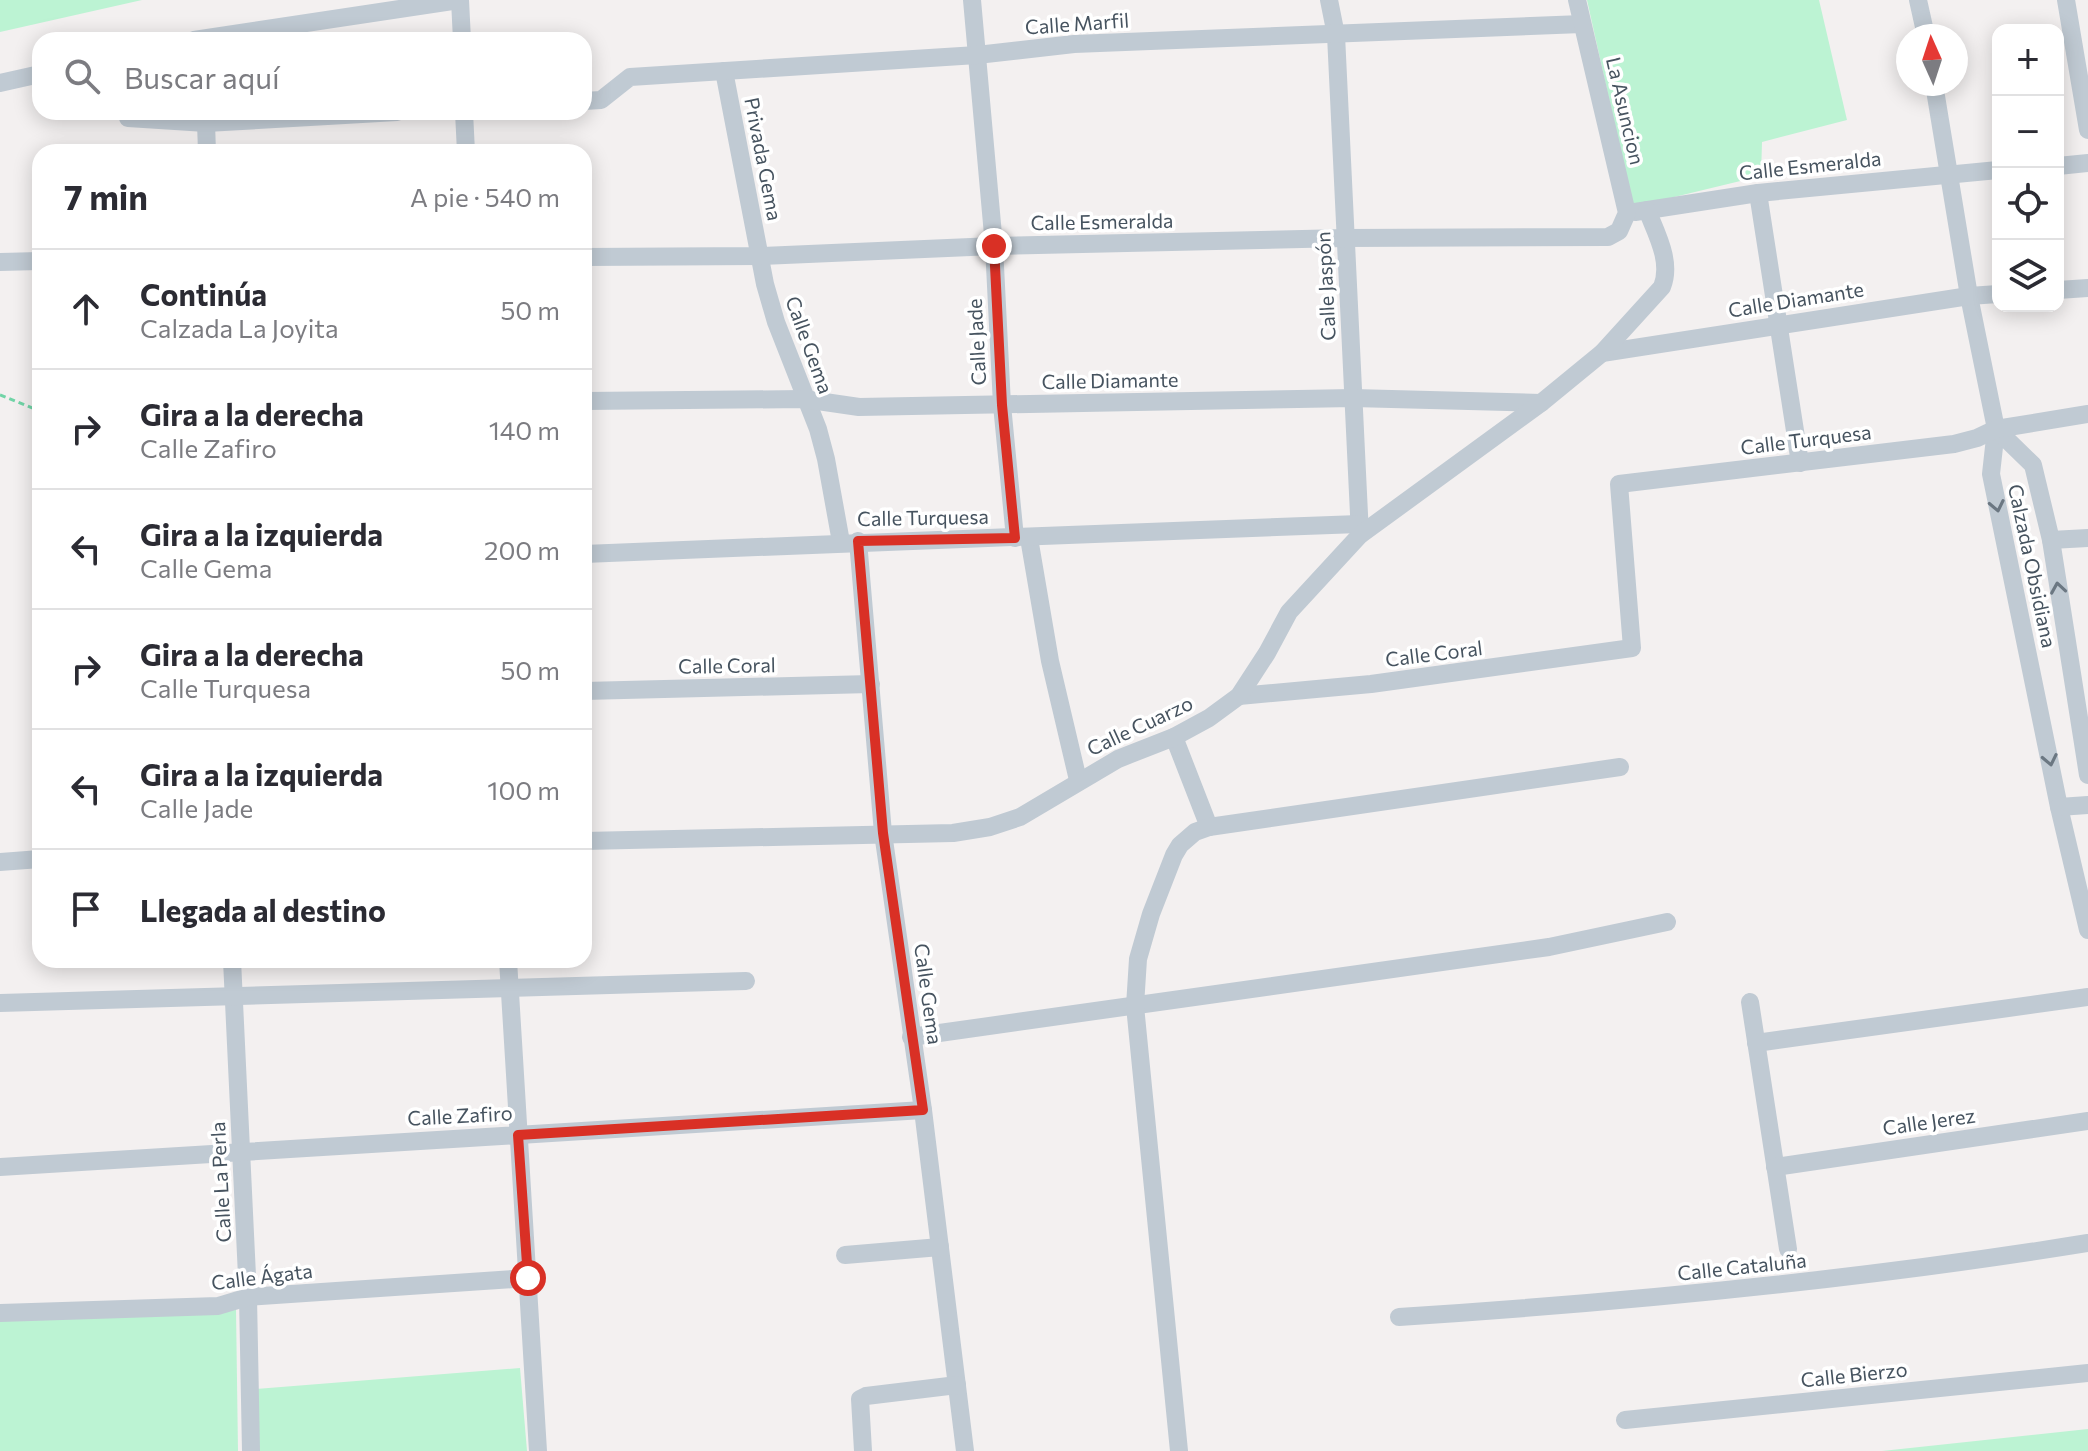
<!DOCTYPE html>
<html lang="es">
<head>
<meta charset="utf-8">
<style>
	:root { --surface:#fff; --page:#f7f7f7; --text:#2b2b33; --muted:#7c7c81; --line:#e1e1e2 }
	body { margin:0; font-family:Commissioner,sans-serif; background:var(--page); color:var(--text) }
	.controls { position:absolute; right:24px; top:24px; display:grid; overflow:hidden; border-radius:16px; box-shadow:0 4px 20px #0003 }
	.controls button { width:72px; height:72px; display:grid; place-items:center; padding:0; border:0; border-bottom:2px solid var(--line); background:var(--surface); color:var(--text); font:40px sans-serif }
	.compass { position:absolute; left:1896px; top:24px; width:72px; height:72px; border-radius:50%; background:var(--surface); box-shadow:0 4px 20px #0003; rotate:357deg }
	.stop { position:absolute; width:24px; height:24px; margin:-18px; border:6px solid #d93025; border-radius:50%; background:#fff }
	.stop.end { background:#d93025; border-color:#fff; box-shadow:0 2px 8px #0008 }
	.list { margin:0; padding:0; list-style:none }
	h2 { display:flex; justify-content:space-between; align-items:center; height:104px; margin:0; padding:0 32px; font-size:34px }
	h2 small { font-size:26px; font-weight:400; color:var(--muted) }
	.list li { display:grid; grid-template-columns:52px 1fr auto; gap:24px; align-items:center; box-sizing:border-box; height:120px; padding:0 32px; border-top:2px solid var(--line) }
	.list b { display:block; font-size:30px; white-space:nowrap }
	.list p { margin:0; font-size:26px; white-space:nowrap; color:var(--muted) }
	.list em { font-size:26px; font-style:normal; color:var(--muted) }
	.icon { flex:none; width:44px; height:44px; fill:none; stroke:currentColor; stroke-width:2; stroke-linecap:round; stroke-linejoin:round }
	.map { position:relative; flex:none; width:2088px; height:1451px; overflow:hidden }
	.search { position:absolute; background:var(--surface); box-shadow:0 4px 20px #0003; left:32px; top:32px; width:560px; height:88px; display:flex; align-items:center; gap:20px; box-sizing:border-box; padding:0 28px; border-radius:24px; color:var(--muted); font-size:30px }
	.panel { position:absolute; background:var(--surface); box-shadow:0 4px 20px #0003; left:32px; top:144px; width:560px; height:824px; border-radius:24px }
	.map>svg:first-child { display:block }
	.green { fill:#bcf3d3 }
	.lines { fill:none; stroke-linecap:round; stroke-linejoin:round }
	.path { stroke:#71d4a7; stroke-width:3; stroke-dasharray:6 4; stroke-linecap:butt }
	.minor { stroke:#c0cad3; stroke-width:18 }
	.oneway { stroke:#6b7782 }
	.route { stroke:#d93025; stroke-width:10 }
	.labels { text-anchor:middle; stroke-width:7; stroke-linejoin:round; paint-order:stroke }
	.street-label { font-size:20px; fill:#46535f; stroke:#fff }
</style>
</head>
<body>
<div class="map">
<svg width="2088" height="1451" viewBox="0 0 2088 1451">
	<rect width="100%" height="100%" fill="#f3f0f0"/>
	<g class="green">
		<polygon points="0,0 142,0 0,32"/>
		<polygon points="1587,0 1819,0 1847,120 1762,142 1761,176 1633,207"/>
		<polygon points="236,1309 238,1451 0,1451 0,1320"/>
		<polygon points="520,1368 527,1451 257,1451 256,1389"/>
		<polygon points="2088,1429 2088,1451 1882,1451"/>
	</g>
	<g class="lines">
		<polyline class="path" points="0,395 40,411"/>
		<g class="minor">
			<polyline points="460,0 462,40"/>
			<polyline points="972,0 994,246 1002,405 1015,538"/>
			<polyline points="1329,0 1336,35 1360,535"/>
			<polyline points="1918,0 1926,36"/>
			<polyline points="2066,0 2088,130"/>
			<polyline points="194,40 459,0"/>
			<polyline points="724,71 765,284 776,322 818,429 826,459 841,542"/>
			<polyline points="0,83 40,74"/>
			<polyline points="1934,84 1969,296 1996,429 1991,474 2059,807 2088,930"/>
			<polyline points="584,101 601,100 630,77 977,55 1074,44 1582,24"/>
			<polyline points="464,112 466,152"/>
			<polyline points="128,118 206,123 397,112"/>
			<polyline points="206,123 207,152"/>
			<polyline points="2058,166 2088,163"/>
			<polyline points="1758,193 1800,463"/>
			<polyline points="1635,212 1758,193 1998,170"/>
			<polyline points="584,257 760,256 994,246 1345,238 1608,237 1619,231 1627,213 1577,0"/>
			<polyline points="0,262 40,261"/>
			<polyline points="2058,290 2088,288"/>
			<polyline points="1602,353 1969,296 1998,294"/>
			<polyline points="584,401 804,399 859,407 1353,398 1541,403"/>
			<polyline points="1996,429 2033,465 2051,540 2088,775"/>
			<polyline points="1029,538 1050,661 1078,780"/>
			<polyline points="2051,540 2088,538"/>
			<polyline points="858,541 883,833 923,1110 965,1451"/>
			<path d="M584,554C842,542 1101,535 1359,524"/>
			<polyline points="584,691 871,684"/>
			<polyline points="1239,696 1371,684 1632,648 1619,484 1954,444 1977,438 1996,429 2088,414"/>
			<polyline points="1174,737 1209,827"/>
			<polyline points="2059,807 2088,805"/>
			<path d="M584,841L953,833L990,827L1020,817L1118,759L1174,737L1209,718L1239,696L1267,653L1289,612L1360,535L1541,403L1602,353L1662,287C1672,262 1657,235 1647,210"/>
			<polyline points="0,862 40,859"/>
			<polyline points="232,960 248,1297 251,1451"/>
			<polyline points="508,960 538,1451"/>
			<polyline points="1750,1002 1788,1249"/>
			<polyline points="0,1003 746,981"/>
			<polyline points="911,1037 1549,947 1667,922"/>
			<polyline points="1756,1043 2088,997"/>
			<polyline points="0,1167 923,1110"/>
			<polyline points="1775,1167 2088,1121"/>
			<polyline points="845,1255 940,1247"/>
			<polyline points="0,1313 218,1306 248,1297 528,1278"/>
			<path d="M1399,1317C1630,1302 1859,1280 2088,1243"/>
			<polyline points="1625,1420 2088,1373"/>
			<polyline points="863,1451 860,1399 866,1396 957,1385"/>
			<polyline points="1179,1451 1135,1006 1138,959 1151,914 1174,855 1180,845 1195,832 1209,827 1620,767"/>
		</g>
	</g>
	<defs><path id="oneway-chevron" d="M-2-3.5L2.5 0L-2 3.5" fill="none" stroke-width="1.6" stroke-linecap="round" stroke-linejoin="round" transform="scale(2)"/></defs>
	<g class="oneway">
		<use href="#oneway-chevron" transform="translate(1997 506) rotate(78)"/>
		<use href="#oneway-chevron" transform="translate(2058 588) rotate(-99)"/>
		<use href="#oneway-chevron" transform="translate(2050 760) rotate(78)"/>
	</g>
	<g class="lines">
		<polyline class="route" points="528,1278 518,1135 923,1110 883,833 858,541 1015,538 1002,405 994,246"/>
	</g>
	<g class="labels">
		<g class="street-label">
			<text transform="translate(1077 24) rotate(-4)" y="7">Calle Marfil</text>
			<text transform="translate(1625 111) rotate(77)" y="7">La Asuncion</text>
			<text transform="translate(763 159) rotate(79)" y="7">Privada Gema</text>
			<text transform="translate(1810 166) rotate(-6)" y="7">Calle Esmeralda</text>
			<text transform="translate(1102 222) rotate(-1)" y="7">Calle Esmeralda</text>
			<text transform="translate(1326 286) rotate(-93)" y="7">Calle Jaspón</text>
			<text transform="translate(1796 300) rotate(-9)" y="7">Calle Diamante</text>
			<text transform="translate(977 342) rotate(-93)" y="7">Calle Jade</text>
			<text transform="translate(809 345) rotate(70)" y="7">Calle Gema</text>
			<text transform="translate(1110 381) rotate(-1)" y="7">Calle Diamante</text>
			<text transform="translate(1806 440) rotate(-7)" y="7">Calle Turquesa</text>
			<text transform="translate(923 518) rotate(-1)" y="7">Calle Turquesa</text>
			<text transform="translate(2032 566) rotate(78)" y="7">Calzada Obsidiana</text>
			<text transform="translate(1434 654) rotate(-7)" y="7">Calle Coral</text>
			<text transform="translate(727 666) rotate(-1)" y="7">Calle Coral</text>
			<text transform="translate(1140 726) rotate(-25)" y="7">Calle Cuarzo</text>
			<text transform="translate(928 994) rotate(82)" y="7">Calle Gema</text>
			<text transform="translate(460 1116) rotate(-3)" y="7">Calle Zafiro</text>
			<text transform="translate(1929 1122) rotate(-8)" y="7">Calle Jerez</text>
			<text transform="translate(221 1182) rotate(-93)" y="7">Calle La Perla</text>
			<text transform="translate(1742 1267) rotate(-6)" y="7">Calle Cataluña</text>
			<text transform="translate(262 1277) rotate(-7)" y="7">Calle Ágata</text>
			<text transform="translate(1854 1375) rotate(-6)" y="7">Calle Bierzo</text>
		</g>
	</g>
</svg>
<div class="controls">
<button>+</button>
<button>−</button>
<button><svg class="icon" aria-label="locate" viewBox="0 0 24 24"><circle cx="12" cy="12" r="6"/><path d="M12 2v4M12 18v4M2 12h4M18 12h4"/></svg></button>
<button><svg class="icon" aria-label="layers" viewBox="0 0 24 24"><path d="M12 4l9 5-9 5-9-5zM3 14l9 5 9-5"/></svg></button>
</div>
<svg class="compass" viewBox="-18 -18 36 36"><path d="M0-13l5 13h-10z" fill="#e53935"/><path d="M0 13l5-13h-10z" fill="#7c7c81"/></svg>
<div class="stop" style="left:528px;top:1278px"></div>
<div class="stop end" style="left:994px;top:246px"></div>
<div class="search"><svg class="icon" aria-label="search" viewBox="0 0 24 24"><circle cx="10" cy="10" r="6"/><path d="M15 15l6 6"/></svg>Buscar aquí</div>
<section class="panel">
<h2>7 min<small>A pie · 540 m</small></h2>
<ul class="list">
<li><svg class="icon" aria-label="ahead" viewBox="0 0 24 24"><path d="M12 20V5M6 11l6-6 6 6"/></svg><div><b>Continúa</b><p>Calzada La Joyita</p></div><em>50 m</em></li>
<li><svg class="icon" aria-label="right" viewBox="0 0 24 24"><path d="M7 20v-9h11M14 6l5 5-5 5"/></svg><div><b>Gira a la derecha</b><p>Calle Zafiro</p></div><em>140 m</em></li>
<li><svg class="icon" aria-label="left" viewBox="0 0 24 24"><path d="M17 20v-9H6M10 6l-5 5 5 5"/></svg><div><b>Gira a la izquierda</b><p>Calle Gema</p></div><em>200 m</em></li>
<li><svg class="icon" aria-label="right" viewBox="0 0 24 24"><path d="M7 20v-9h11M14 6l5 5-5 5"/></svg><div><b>Gira a la derecha</b><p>Calle Turquesa</p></div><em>50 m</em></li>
<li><svg class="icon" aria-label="left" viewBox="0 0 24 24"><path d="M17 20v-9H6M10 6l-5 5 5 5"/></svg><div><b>Gira a la izquierda</b><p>Calle Jade</p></div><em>100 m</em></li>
<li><svg class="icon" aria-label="arrive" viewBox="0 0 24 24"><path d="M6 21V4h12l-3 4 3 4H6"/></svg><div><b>Llegada al destino</b></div></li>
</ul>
</section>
</div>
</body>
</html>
